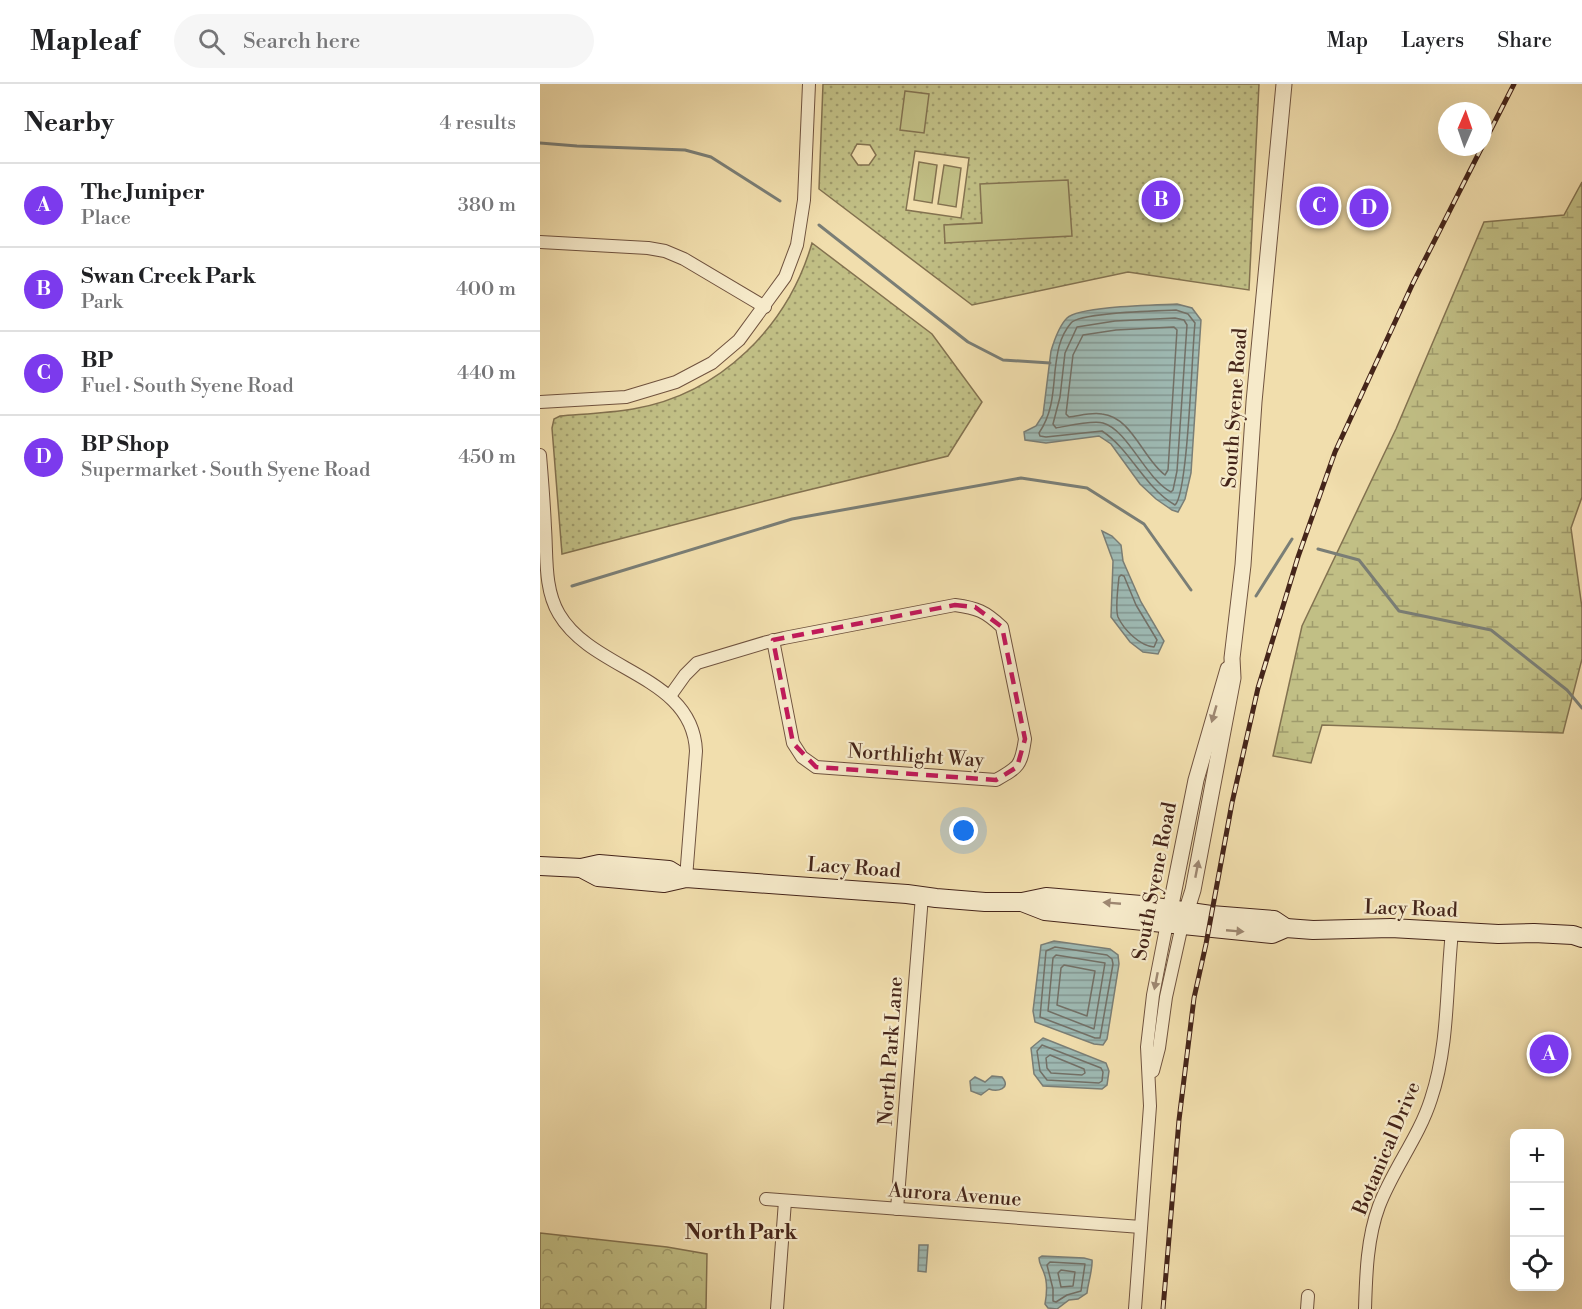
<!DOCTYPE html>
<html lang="en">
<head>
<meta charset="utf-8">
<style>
	:root { --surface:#fff; --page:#f6f6f6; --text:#202124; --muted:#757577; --line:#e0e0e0; --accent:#7c3aed }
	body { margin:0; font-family:"Libre Bodoni",serif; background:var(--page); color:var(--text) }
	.controls { position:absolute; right:18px; bottom:18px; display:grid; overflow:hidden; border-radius:12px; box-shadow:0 6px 24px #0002 }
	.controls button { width:54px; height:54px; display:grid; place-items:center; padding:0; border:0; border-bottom:2px solid var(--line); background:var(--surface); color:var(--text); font:30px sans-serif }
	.compass { position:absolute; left:898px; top:18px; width:54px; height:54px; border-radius:50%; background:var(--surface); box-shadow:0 6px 24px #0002; rotate:2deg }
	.you { position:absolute; left:424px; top:747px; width:21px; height:21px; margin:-15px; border:4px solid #fff; border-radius:50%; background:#1a73e8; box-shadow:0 0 0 9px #1a73e833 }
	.badge { display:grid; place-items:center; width:39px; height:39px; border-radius:50%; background:var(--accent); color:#fff; font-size:20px; font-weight:700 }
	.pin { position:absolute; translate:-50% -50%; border:3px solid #fff; box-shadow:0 2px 6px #0006 }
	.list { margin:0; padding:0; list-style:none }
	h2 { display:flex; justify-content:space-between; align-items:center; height:78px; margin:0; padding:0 24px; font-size:26px }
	h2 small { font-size:20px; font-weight:400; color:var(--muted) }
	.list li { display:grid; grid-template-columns:39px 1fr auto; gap:18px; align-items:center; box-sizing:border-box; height:84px; padding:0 24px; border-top:2px solid var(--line) }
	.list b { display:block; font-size:22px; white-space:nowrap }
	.list p { margin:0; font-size:20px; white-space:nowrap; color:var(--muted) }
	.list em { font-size:20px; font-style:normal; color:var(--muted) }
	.icon { flex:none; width:33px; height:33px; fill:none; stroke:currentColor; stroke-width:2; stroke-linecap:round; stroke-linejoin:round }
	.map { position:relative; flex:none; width:1042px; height:1225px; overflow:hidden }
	header { display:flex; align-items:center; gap:36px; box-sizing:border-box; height:84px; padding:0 30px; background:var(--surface); border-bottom:2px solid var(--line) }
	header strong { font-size:28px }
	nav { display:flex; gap:33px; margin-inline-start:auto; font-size:21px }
	.search { width:420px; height:54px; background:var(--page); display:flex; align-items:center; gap:15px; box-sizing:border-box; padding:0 21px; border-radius:33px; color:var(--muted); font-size:22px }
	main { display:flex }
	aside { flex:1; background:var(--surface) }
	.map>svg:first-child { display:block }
	.grass { fill:url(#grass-dots); stroke:#837250; stroke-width:1.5; fill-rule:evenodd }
	.forest { fill:url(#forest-crowns); stroke:#837250; stroke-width:1.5 }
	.wetland { fill:url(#wetland-marsh); stroke:#837250; stroke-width:1.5 }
	.garden { fill:#c1bf85; stroke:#837250; stroke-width:1.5 }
	.water { fill:url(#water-rules); stroke:#7a7e76; stroke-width:1.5 }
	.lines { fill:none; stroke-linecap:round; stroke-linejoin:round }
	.shore { stroke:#727067; stroke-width:1.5 }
	.stream { stroke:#7a7e76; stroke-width:3 }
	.minor-casing { stroke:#70533f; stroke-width:14 }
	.tertiary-casing { stroke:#70533f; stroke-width:17 }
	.secondary-casing { stroke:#45251a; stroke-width:20 }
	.minor { stroke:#f6eaca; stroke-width:12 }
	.tertiary { stroke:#f6eaca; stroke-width:15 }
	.secondary { stroke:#f6eaca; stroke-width:18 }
	.rail-casing { stroke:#45251a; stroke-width:5 }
	.rail { stroke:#f6eaca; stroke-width:3; stroke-dasharray:9; stroke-linecap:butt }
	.oneway { fill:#9e8872 }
	.marked { fill:none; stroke:#c2185b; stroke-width:4.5; stroke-dasharray:12 8; stroke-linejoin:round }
	.labels { text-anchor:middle; stroke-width:4.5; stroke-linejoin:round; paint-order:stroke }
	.street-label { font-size:20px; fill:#45251a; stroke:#f6eaca }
	.neighbourhood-label { font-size:21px; font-weight:bold; fill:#45251a; stroke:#f6eaca }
</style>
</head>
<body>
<header>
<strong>Mapleaf</strong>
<div class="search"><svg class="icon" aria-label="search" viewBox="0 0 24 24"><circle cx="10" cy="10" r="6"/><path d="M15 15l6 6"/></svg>Search here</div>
<nav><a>Map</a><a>Layers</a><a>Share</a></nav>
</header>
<main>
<aside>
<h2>Nearby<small>4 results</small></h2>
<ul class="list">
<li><span class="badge">A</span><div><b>The Juniper</b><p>Place</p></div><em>380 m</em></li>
<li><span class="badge">B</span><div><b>Swan Creek Park</b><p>Park</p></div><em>400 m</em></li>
<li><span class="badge">C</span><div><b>BP</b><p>Fuel · South Syene Road</p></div><em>440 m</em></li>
<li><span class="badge">D</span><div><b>BP Shop</b><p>Supermarket · South Syene Road</p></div><em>450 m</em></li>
</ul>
</aside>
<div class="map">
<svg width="1042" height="1225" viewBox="0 0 1042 1225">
	<defs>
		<pattern id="grass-dots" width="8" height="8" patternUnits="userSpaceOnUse" patternTransform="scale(1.5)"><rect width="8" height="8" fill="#c1bf85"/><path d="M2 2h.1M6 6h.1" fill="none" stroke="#9f9b6c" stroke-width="1.8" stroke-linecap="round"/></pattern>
		<pattern id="forest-crowns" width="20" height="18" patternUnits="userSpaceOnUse" patternTransform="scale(1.5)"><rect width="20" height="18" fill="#c1bf85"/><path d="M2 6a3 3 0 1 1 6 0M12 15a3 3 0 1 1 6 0" fill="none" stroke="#9f9b6c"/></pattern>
		<pattern id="wetland-marsh" width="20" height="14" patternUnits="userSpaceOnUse" patternTransform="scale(1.5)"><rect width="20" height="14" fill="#c1bf85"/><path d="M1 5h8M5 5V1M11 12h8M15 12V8" fill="none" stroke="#9f9b6c"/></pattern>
		<pattern id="water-rules" width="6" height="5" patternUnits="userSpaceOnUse" patternTransform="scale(1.5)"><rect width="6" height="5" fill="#9ebab4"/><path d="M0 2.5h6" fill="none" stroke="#839792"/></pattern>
	</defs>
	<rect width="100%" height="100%" fill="#f1dead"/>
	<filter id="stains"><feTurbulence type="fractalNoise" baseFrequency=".00333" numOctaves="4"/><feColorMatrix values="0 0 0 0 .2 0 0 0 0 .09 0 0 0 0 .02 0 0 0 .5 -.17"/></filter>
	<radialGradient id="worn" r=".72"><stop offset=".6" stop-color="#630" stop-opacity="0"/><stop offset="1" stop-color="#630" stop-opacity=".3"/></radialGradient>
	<g class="grass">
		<path d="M283,0H719L709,206L588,188L432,221L279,105ZM317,60L330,61L336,71L329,81H318L311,71ZM375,67L429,74L421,134L366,126ZM442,139L405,159V141Z"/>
		<path d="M272,159L392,250L442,318L408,372L252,410L22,470L12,344L14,335L20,332C44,330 69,329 93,325C181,310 248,242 272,159Z"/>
	</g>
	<polygon class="forest" points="0,1149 127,1163 167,1170 166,1225 0,1225"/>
	<polygon class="wetland" points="1042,98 1042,413 1031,444 1042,524 1042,575 1023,649 782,641 771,679 733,672 762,542 856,345 944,138 1024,131"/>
	<g class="garden">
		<polygon points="365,7 389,10 384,49 360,46"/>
		<polygon points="379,78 397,81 392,119 374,116"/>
		<polygon points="404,81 421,84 416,123 398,120"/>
		<polygon points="528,96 532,152 405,159 404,141 442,139 440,100"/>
	</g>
	<g class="water">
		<path d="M637,220L652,224L661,236L651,389L645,415L638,428L632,426L616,415L600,400L571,360L559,352L506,359L485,356L484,348L496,342L503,331L511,267C514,257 519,242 527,234C539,222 617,221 637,220Z"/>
		<polygon points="562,447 572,452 581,461 583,477 601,518 624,557 618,570 603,568 590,558 571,533 573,477"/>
		<polygon points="514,857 570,865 578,871 579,880 567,955 563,961 554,960 495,938 493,927 501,861"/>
		<polygon points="503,954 566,979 569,987 567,1001 562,1005 503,1002 494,990 491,964"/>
		<path d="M452,992L462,993C472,1005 457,1008 449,1005L441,1011L431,1007L430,997L435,993L445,998Z"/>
		<polygon points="379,1161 388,1161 386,1188 378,1187"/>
		<path d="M502,1172L544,1174L552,1176C553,1184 548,1199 547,1209L538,1215L529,1216L517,1225L508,1224L505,1220C507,1209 508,1199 504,1189C502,1183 499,1180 499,1174Z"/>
	</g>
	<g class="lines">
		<g class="shore">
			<path d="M636,226L648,230L655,239C652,266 648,410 635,421C603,402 591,366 562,347L506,353L500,352L499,349C512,330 513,310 515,287C517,270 519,253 531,239C540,228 619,227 636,226Z"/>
			<path d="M635,234L644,236L647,241L637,387L633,406L631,408C605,394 588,346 563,339C552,336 528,342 516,344L513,340L520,313L525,269L537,243L575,237Z"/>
			<path d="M634,243L637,246L628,386L625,391C603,375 592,333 562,330C551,328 539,332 529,333L526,330L533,271L543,251L576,246Z"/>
			<path d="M581,491L584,492L596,521L617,556L614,563C600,562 584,546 578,533C575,525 578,503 579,493Z"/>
			<polygon points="515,863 567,871 572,875 573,880 560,954 555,954 500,933 506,867"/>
			<polygon points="516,871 565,879 554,945 508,927 513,874"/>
			<polygon points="524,881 555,887 547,932 517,921 521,884"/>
			<polygon points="502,961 561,984 563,988 562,997 559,999 507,996 500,987 497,967"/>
			<polygon points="510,971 544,985 545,989 542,991 511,989 507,984 506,974"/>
			<polygon points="510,1178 545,1180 541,1207 527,1211 516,1218 513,1217 513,1205 507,1181"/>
			<polygon points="521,1186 535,1188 533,1202 521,1203 518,1189"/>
		</g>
		<g class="stream">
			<polyline points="0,59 37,62 145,66 171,73 240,117"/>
			<polyline points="279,141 428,258 463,276 510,279"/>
			<polyline points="778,465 819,476 859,527 951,546 1027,606 1042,624"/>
			<polyline points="32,502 252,435 481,394 547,404 604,440 651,506"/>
			<polyline points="716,512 752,455"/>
		</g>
		<defs>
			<g id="minor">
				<polyline points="0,158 108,164 125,167 144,175 225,223"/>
				<polyline points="0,318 86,313 136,298 172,279 199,256 245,193 257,161 264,116 269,0"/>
				<path d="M0,371C2,395 4,420 5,444C7,472 4,505 19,530C53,588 153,591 156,667L146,794"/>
				<path d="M130,612L145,591L157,579L227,558L244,554L415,521C437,524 445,527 462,543L485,655C481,682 479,683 456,696L276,683L262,673L253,659L233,556"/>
				<polyline points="613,987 619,964 626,913 642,841"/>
				<polyline points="226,1115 601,1143"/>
				<polyline points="357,1125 382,812"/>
				<polyline points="237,1225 245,1117"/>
				<polyline points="595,1225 610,1022 607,963 613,911 627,839"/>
				<polyline points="767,1225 768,1212"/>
				<path d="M825,1225C826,1191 827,1154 839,1122C853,1085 879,1053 891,1015C909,961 906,903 912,848"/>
			</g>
			<g id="tertiary">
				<polyline points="628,836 656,696 688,585"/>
				<polyline points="643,838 653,806 693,594 692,574 703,481 714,318 744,0"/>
			</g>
			<g id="secondary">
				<polyline points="0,782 41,784 59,780 129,786 142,794"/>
				<polyline points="41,784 58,793 124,799 146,794 367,810 396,814 445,818 482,818 506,813 601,821 671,831 734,836 746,844"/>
				<polyline points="482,818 505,827 732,850 746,844 773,846 851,844 958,850 994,849 1033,851 1042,854"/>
			</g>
		</defs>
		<use href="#minor" class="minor-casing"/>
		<use href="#tertiary" class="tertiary-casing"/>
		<use href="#secondary" class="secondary-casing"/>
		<use href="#minor" class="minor"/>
		<use href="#tertiary" class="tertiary"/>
		<use href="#secondary" class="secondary"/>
		<defs>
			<g id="rail">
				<polyline points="943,61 974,0"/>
				<polyline points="623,1225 639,1036 654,914 666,860 692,719 718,604 758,473 795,368 873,199 942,63"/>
			</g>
		</defs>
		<use href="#rail" class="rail-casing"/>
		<use href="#rail" class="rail"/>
	</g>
	<defs><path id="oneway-solid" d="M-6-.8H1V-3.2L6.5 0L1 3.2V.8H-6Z" transform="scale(1.5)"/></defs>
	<g class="oneway">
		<use href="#oneway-solid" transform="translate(674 630) rotate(106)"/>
		<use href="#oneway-solid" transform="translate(657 785) rotate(-79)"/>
		<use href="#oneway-solid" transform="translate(572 819) rotate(-175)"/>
		<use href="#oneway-solid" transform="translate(695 847) rotate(5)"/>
		<use href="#oneway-solid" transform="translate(616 897) rotate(101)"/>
	</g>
	<path class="marked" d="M415,521L435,523L462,543L485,655L477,683L456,696L276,683L253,659L233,556Z"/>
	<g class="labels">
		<g class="street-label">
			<text transform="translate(694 324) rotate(-86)" y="7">South Syene Road</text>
			<text transform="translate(376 671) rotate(4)" y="7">Northlight Way</text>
			<text transform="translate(314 783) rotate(4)" y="7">Lacy Road</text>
			<text transform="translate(614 797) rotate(-79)" y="7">South Syene Road</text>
			<text transform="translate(871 824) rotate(2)" y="7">Lacy Road</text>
			<text transform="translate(350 967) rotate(-86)" y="7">North Park Lane</text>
			<text transform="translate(846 1064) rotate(-67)" y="7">Botanical Drive</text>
			<text transform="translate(415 1110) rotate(4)" y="7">Aurora Avenue</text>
		</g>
		<g class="neighbourhood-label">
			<text x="201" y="1155">North Park</text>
		</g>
	</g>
	<rect width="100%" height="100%" filter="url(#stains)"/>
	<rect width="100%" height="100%" fill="url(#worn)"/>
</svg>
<div class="controls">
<button>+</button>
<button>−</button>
<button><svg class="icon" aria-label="locate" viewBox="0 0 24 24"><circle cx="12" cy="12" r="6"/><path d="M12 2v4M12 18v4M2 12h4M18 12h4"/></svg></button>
</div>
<svg class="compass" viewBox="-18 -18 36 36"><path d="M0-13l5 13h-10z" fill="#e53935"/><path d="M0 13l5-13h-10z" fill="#757577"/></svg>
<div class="you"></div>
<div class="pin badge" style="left:1009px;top:970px">A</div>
<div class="pin badge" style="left:621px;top:116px">B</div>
<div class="pin badge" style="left:779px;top:122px">C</div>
<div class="pin badge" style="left:829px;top:124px">D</div>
</div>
</main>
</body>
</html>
